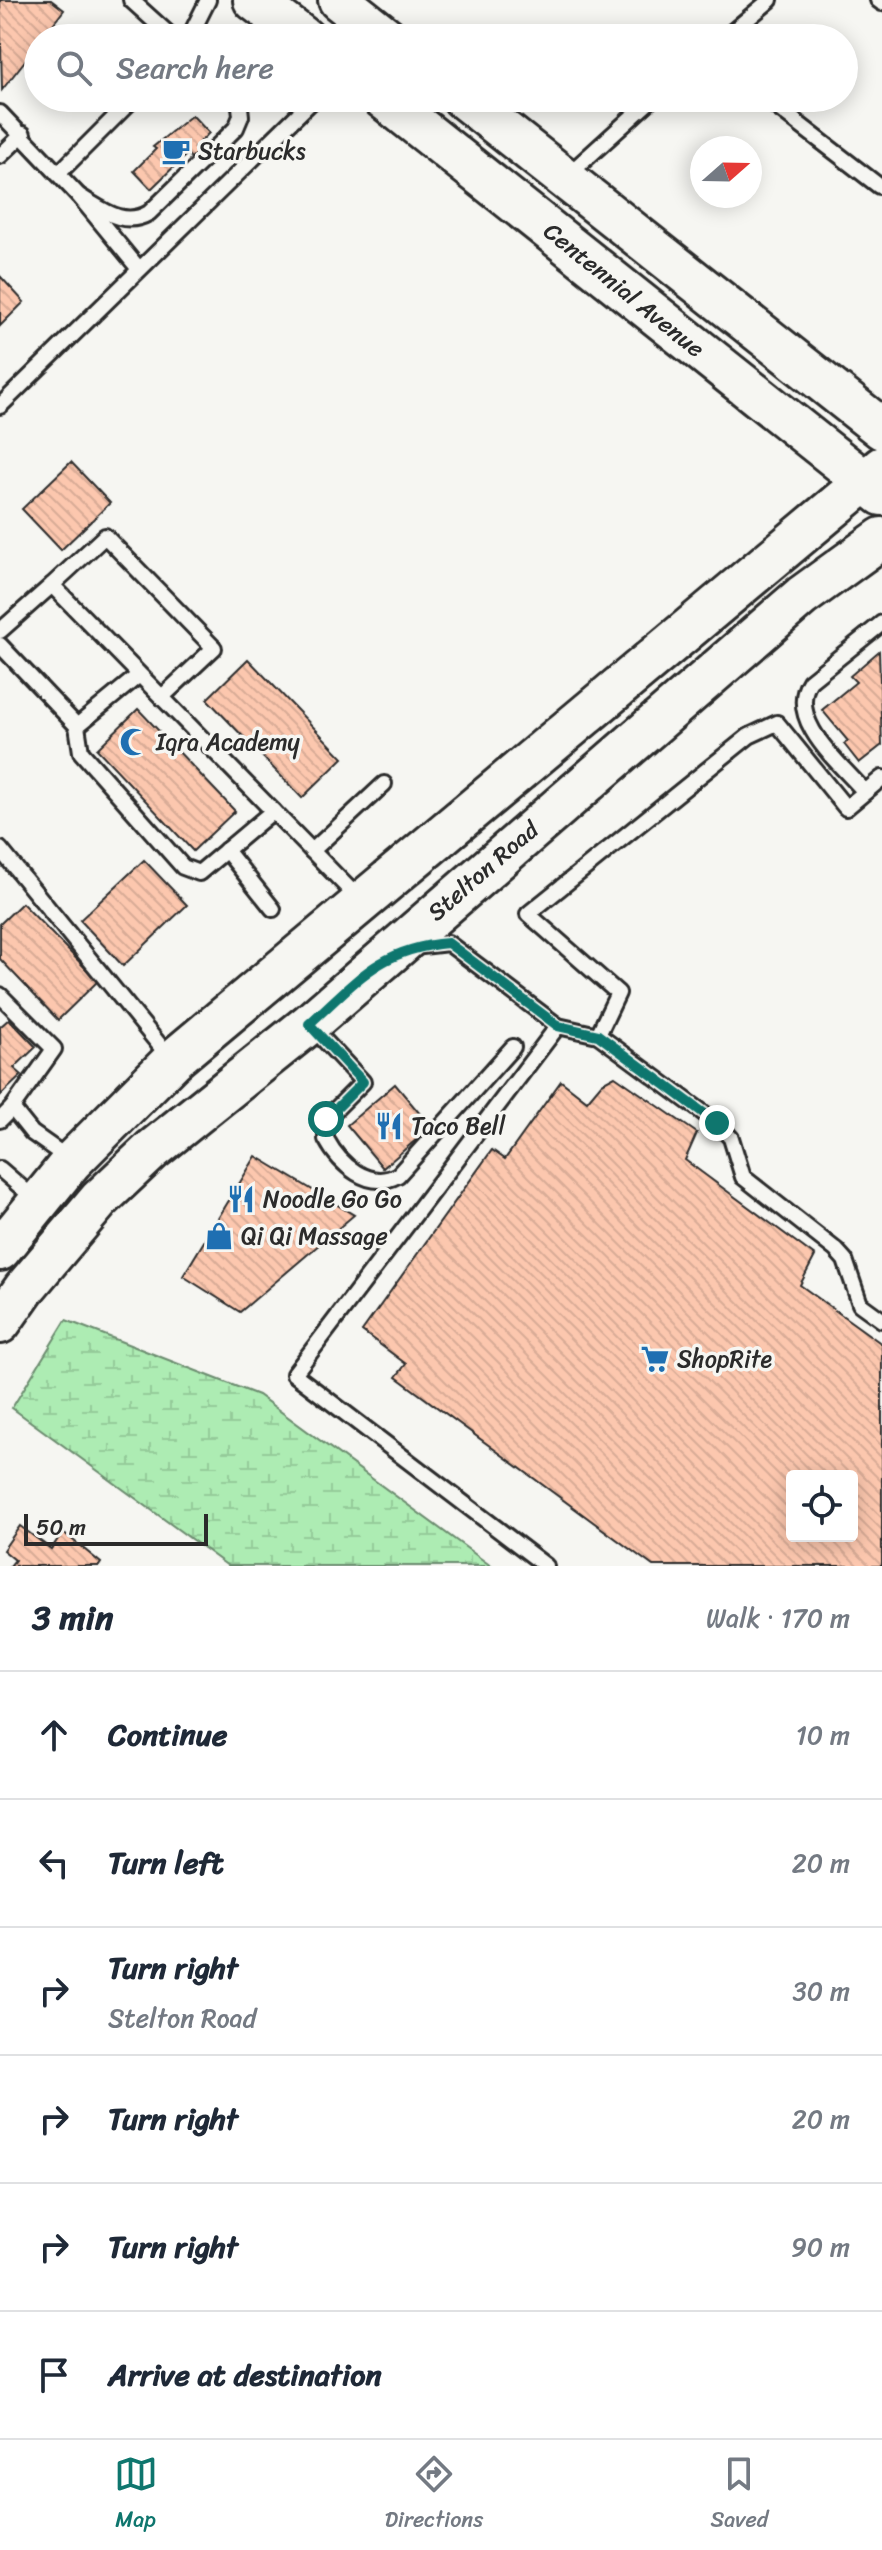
<!DOCTYPE html>
<html lang="en">
<head>
<meta charset="utf-8">
<style>
	:root { --surface:#fff; --page:#f6f6f7; --text:#1f2937; --muted:#747a83; --line:#e0e1e3; --accent:#0f766e }
	body { margin:0; font-family:Sriracha,sans-serif; background:var(--page); color:var(--text) }
	.controls { position:absolute; right:24px; bottom:24px; display:grid; overflow:hidden; border-radius:8px; box-shadow:0 4px 20px #0003 }
	.controls button { width:72px; height:72px; display:grid; place-items:center; padding:0; border:0; border-bottom:2px solid var(--line); background:var(--surface); color:var(--text); font:40px sans-serif }
	.compass { position:absolute; left:690px; top:136px; width:72px; height:72px; border-radius:50%; background:var(--surface); box-shadow:0 4px 20px #0003; rotate:70deg }
	.scale { position:absolute; left:24px; bottom:20px; width:184px; box-sizing:border-box; padding-left:8px; border:4px solid #2b2b2b; border-top:0; font-size:22px; line-height:28px; white-space:nowrap; color:#2b2b2b; -webkit-text-stroke:6px #f6f6f2; paint-order:stroke }
	.stop { position:absolute; width:24px; height:24px; margin:-18px; border:6px solid #0f766e; border-radius:50%; background:#fff }
	.stop.end { background:#0f766e; border-color:#fff; box-shadow:0 2px 8px #0008 }
	.list { margin:0; padding:0; list-style:none }
	h2 { display:flex; justify-content:space-between; align-items:center; height:104px; margin:0; padding:0 32px; font-size:34px }
	h2 small { font-size:26px; font-weight:400; color:var(--muted) }
	.list li { display:grid; grid-template-columns:52px 1fr auto; gap:24px; align-items:center; box-sizing:border-box; height:128px; padding:0 32px; border-top:2px solid var(--line) }
	.list b { display:block; font-size:30px; white-space:nowrap }
	.list p { margin:0; font-size:26px; white-space:nowrap; color:var(--muted) }
	.list em { font-size:26px; font-style:normal; color:var(--muted) }
	.icon { flex:none; width:44px; height:44px; fill:none; stroke:currentColor; stroke-width:2; stroke-linecap:round; stroke-linejoin:round }
	.map { position:relative; flex:none; width:882px; height:1566px; overflow:hidden }
	.search { position:absolute; background:var(--surface); box-shadow:0 4px 20px #0003; left:24px; right:24px; top:24px; height:88px; display:flex; align-items:center; gap:20px; box-sizing:border-box; padding:0 28px; border-radius:44px; color:var(--muted); font-size:30px }
	.sheet { height:872px; background:var(--surface) }
	nav { display:flex; justify-content:space-around; align-items:center; box-sizing:border-box; height:112px; border-top:2px solid var(--line); background:var(--surface); font-size:22px; color:var(--muted) }
	nav a { display:grid; justify-items:center; gap:4px }
	nav .on { color:var(--accent) }
	.map>svg:first-child { display:block }
	.wetland { fill:url(#wetland-marsh); stroke:#6c8c6f; stroke-width:2 }
	.building { fill:url(#building-back-hatch); stroke:#2b2b2b; stroke-width:2; fill-rule:evenodd }
	.lines { fill:none; stroke-linecap:round; stroke-linejoin:round }
	.service-casing { stroke:#2b2b2b; stroke-width:20 }
	.secondary-casing { stroke:#2b2b2b; stroke-width:46 }
	.service { stroke:#f6f6f2; stroke-width:14 }
	.secondary { stroke:#f6f6f2; stroke-width:40 }
	.route { stroke:#0f766e; stroke-width:10 }
	.labels { text-anchor:middle; stroke-width:7; stroke-linejoin:round; paint-order:stroke }
	.poi-label { font-size:24px; fill:#2b2b2b; stroke:#f6f6f2; text-anchor:start }
	.street-label { font-size:24px; fill:#2b2b2b; stroke:#f6f6f2 }
</style>
</head>
<body>
<div class="map">
<svg width="882" height="1566" viewBox="0 0 882 1566">
	<defs>
		<pattern id="wetland-marsh" width="20" height="14" patternUnits="userSpaceOnUse" patternTransform="scale(2)"><rect width="20" height="14" fill="#adecb3"/><path d="M1 5h8M5 5V1M11 12h8M15 12V8" fill="none" stroke="#95cb9a"/></pattern>
		<pattern id="building-back-hatch" width="6" height="6" patternUnits="userSpaceOnUse" patternTransform="scale(2)"><rect width="6" height="6" fill="#fcc7ae"/><path d="M-1 5l2 2M0 0l6 6M5-1l2 2" fill="none" stroke="#d8ab96"/></pattern>
	</defs>
	<rect width="100%" height="100%" fill="#f6f6f2"/>
	<filter id="ink" filterUnits="userSpaceOnUse"><feTurbulence type="fractalNoise" baseFrequency=".0125" numOctaves="2"/><feDisplacementMap in="SourceGraphic" scale="16" xChannelSelector="R" yChannelSelector="G"/><feConvolveMatrix kernelMatrix="1 2 1 2 8 2 1 2 1" color-interpolation-filters="sRGB"/></filter>
	<g filter="url(#ink)">
		<polygon class="wetland" points="66,1320 258,1395 491,1566 228,1566 12,1408"/>
		<g class="building">
			<polygon points="0,0 51,0 64,10 42,38 38,38 38,44 2,90"/>
			<polygon points="192,115 209,133 194,148 198,152 191,158 187,154 151,189 134,171 156,149 153,147"/>
			<polygon points="0,276 24,302 0,326"/>
			<polygon points="71,462 110,503 61,550 22,509"/>
			<polygon points="879,651 882,745 859,763 844,744 848,741 822,710 856,682 850,676"/>
			<polygon points="248,659 343,758 302,798 207,699"/>
			<polygon points="138,709 235,811 193,851 97,749"/>
			<polygon points="144,860 187,905 123,966 80,920"/>
			<polygon points="22,903 98,981 58,1020 0,959 0,924"/>
			<polygon points="9,1019 36,1047 14,1068 22,1075 1,1095 0,1027"/>
			<path d="M615,1076L697,1133L685,1160L815,1256L800,1285L882,1344V1566H653L396,1377L406,1364L362,1331L492,1150L505,1159L561,1081L587,1101L602,1083ZM792,1476H852V1536H792Z"/>
			<polygon points="395,1084 431,1127 383,1168 347,1125"/>
			<polygon points="256,1156 354,1215 240,1312 183,1276"/>
			<polygon points="20,1526 51,1549 63,1532 101,1563 99,1566 10,1566 15,1560 3,1550"/>
		</g>
		<g class="lines">
			<defs>
				<g id="service">
					<polyline points="131,0 173,38"/>
					<polyline points="878,0 882,3"/>
					<polyline points="189,38 208,0"/>
					<polyline points="725,38 770,0"/>
					<polyline points="765,98 879,186"/>
					<polyline points="0,113 79,196 139,269"/>
					<polyline points="0,156 23,134"/>
					<polyline points="58,174 134,98"/>
					<polyline points="568,175 653,98"/>
					<path d="M79,196C102,209 123,228 149,213L236,128L241,116L239,98"/>
					<polyline points="0,406 315,98"/>
					<polyline points="52,585 105,536 214,648 162,697"/>
					<polyline points="0,631 52,585 361,901"/>
					<polyline points="0,645 77,726 139,675"/>
					<polyline points="77,726 81,752 183,867 199,873 273,811"/>
					<path d="M865,792C842,765 785,720 810,681L882,623"/>
					<polyline points="0,849 170,1058"/>
					<polyline points="226,850 273,909"/>
					<polyline points="312,851 384,784"/>
					<polyline points="414,947 448,943 558,1026"/>
					<polyline points="0,995 54,1049 12,1108 32,1133 69,1159"/>
					<path d="M312,1027L363,1082L326,1119V1139C340,1165 369,1191 398,1175L513,1047"/>
					<polyline points="598,1035 618,993 528,914 749,736 777,723 846,808 882,778"/>
					<polyline points="0,1120 12,1108"/>
					<polyline points="0,1169 36,1200"/>
					<polyline points="546,1566 294,1374 558,1026 598,1035 717,1123 731,1138 743,1177 836,1250 845,1260 860,1304 882,1320"/>
				</g>
				<g id="secondary">
					<polyline points="254,0 304,38"/>
					<polyline points="339,0 387,38"/>
					<polyline points="383,98 882,495"/>
					<polyline points="463,98 882,429"/>
					<polyline points="0,1250 72,1161 172,1061 882,467"/>
					<polyline points="0,1323 24,1289 100,1199 152,1150 309,1024 802,596 882,538"/>
				</g>
			</defs>
			<use href="#service" class="service-casing"/>
			<use href="#secondary" class="secondary-casing"/>
			<use href="#service" class="service"/>
			<use href="#secondary" class="secondary"/>
		</g>
	</g>
	<g class="lines" filter="url(#ink)">
		<path class="route" d="M326,1119L363,1082L309,1024C357,981 379,949 448,943L558,1026L598,1035L717,1123"/>
	</g>
	<defs>
		<symbol id="cafe-bare" viewBox="-9 -9 18 18"><path d="M-5.5-4.5H6V0H3Q3 3.5 0 3.5H-2.5Q-5.5 3.5-5.5 0ZM3-3.2v2h1.7v-2ZM-6 4.5H4V6H-6Z" fill="#1f6fb2" stroke="#f6f6f2" stroke-width="2.5" paint-order="stroke"/></symbol>
		<symbol id="mosque-bare" viewBox="-9 -9 18 18"><path d="M3.5-4.9A6 6 0 1 0 3.5 4.9A5 5 0 1 1 3.5-4.9Z" fill="#1f6fb2" stroke="#f6f6f2" stroke-width="2.5" paint-order="stroke"/></symbol>
		<symbol id="restaurant-bare" viewBox="-9 -9 18 18"><path d="M-5-6h1v4h1v-4h1v4h1v-4h1v5L-1.5 .5V6h-2V.5L-5-1ZM5-6V6H3V1.5H1.5Q1.5-4 5-6Z" fill="#1f6fb2" stroke="#f6f6f2" stroke-width="2.5" paint-order="stroke"/></symbol>
		<symbol id="shop-bare" viewBox="-9 -9 18 18"><path d="M-5-2.5h2.3a2.7 3.5 0 0 1 5.4 0H5L5.5 6h-11ZM-1.5-2.5h3a1.5 2.3 0 0 0-3 0Z" fill="#1f6fb2" stroke="#f6f6f2" stroke-width="2.5" paint-order="stroke"/></symbol>
		<symbol id="supermarket-bare" viewBox="-9 -9 18 18"><path d="M-6-5.5h2.5l.6 2H6L4.5 2H-2.5L-4.4-4H-6ZM-1.5 3.2a1.3 1.3 0 1 0 .1 0ZM3 3.2a1.3 1.3 0 1 0 .1 0Z" fill="#1f6fb2" stroke="#f6f6f2" stroke-width="2.5" paint-order="stroke"/></symbol>
	</defs>
	<g fill-rule="evenodd">
		<use href="#cafe-bare" x="156" y="131" width="40" height="40"/>
		<use href="#mosque-bare" x="114" y="722" width="40" height="40"/>
		<use href="#restaurant-bare" x="369" y="1106" width="40" height="40"/>
		<use href="#restaurant-bare" x="221" y="1179" width="40" height="40"/>
		<use href="#shop-bare" x="199" y="1216" width="40" height="40"/>
		<use href="#supermarket-bare" x="635" y="1339" width="40" height="40"/>
	</g>
	<g class="labels">
		<g class="poi-label">
			<text x="198" y="159">Starbucks</text>
			<text x="156" y="750">Iqra Academy</text>
			<text x="411" y="1134">Taco Bell</text>
			<text x="263" y="1207">Noodle Go Go</text>
			<text x="241" y="1244">Qi Qi Massage</text>
			<text x="677" y="1367">ShopRite</text>
		</g>
		<g class="street-label">
			<text transform="translate(624 290) rotate(39)" y="8">Centennial Avenue</text>
			<text transform="translate(483 871) rotate(-41)" y="8">Stelton Road</text>
		</g>
	</g>
</svg>
<div class="controls">
<button><svg class="icon" aria-label="locate" viewBox="0 0 24 24"><circle cx="12" cy="12" r="6"/><path d="M12 2v4M12 18v4M2 12h4M18 12h4"/></svg></button>
</div>
<svg class="compass" viewBox="-18 -18 36 36"><path d="M0-13l5 13h-10z" fill="#e53935"/><path d="M0 13l5-13h-10z" fill="#747a83"/></svg>
<div class="scale">50 m</div>
<div class="stop" style="left:326px;top:1119px"></div>
<div class="stop end" style="left:717px;top:1123px"></div>
<div class="search"><svg class="icon" aria-label="search" viewBox="0 0 24 24"><circle cx="10" cy="10" r="6"/><path d="M15 15l6 6"/></svg>Search here</div>
</div>
<section class="sheet">
<h2>3 min<small>Walk · 170 m</small></h2>
<ul class="list">
<li><svg class="icon" aria-label="ahead" viewBox="0 0 24 24"><path d="M12 20V5M6 11l6-6 6 6"/></svg><div><b>Continue</b></div><em>10 m</em></li>
<li><svg class="icon" aria-label="left" viewBox="0 0 24 24"><path d="M17 20v-9H6M10 6l-5 5 5 5"/></svg><div><b>Turn left</b></div><em>20 m</em></li>
<li><svg class="icon" aria-label="right" viewBox="0 0 24 24"><path d="M7 20v-9h11M14 6l5 5-5 5"/></svg><div><b>Turn right</b><p>Stelton Road</p></div><em>30 m</em></li>
<li><svg class="icon" aria-label="right" viewBox="0 0 24 24"><path d="M7 20v-9h11M14 6l5 5-5 5"/></svg><div><b>Turn right</b></div><em>20 m</em></li>
<li><svg class="icon" aria-label="right" viewBox="0 0 24 24"><path d="M7 20v-9h11M14 6l5 5-5 5"/></svg><div><b>Turn right</b></div><em>90 m</em></li>
<li><svg class="icon" aria-label="arrive" viewBox="0 0 24 24"><path d="M6 21V4h12l-3 4 3 4H6"/></svg><div><b>Arrive at destination</b></div></li>
</ul>
</section>
<nav>
<a class="on"><svg class="icon" aria-label="map" viewBox="0 0 24 24"><path d="M3 6l6-2 6 2 6-2v14l-6 2-6-2-6 2zM9 4v14M15 6v14"/></svg>Map</a>
<a><svg class="icon" aria-label="directions" viewBox="0 0 24 24"><path d="M12 3l9 9-9 9-9-9zM9 14v-3h6M13 9l2 2-2 2"/></svg>Directions</a>
<a><svg class="icon" aria-label="saved" viewBox="0 0 24 24"><path d="M7 4h10v16l-5-4-5 4z"/></svg>Saved</a>
</nav>
</body>
</html>
